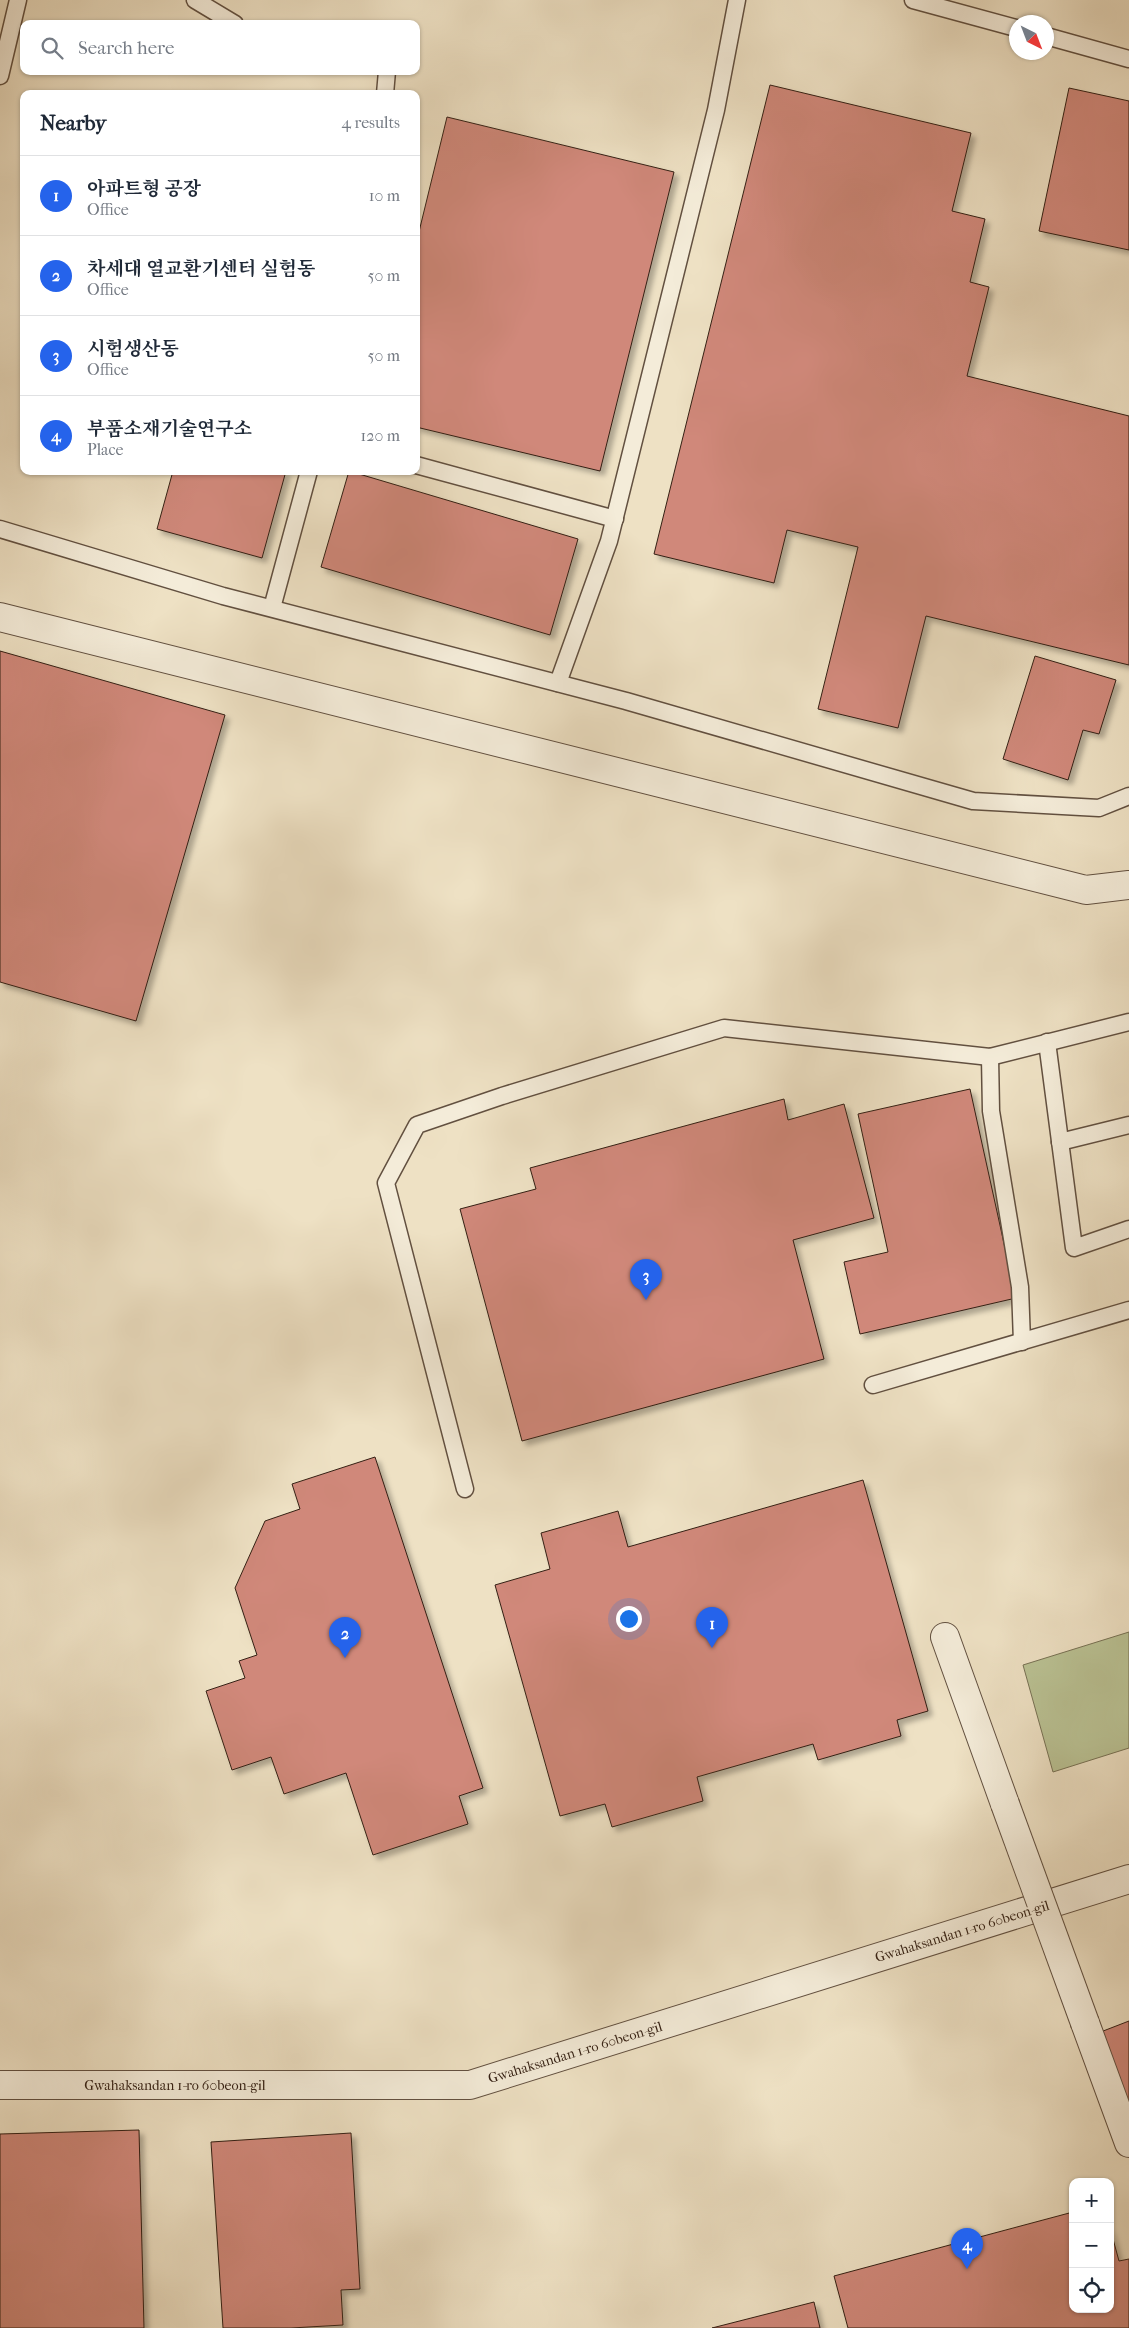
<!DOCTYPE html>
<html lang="en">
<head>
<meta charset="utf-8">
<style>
	:root { --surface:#fff; --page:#f2f2f3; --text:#1f2937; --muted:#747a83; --line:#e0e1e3; --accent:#2563eb }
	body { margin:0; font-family:"IM FELL French Canon","Noto Serif KR",serif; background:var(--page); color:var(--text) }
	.controls { position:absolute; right:15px; bottom:15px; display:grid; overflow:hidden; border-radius:10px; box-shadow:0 1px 4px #0004 }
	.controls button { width:45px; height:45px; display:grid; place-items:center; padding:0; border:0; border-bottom:1px solid var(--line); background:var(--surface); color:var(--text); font:25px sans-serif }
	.compass { position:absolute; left:1009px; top:15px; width:45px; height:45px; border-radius:50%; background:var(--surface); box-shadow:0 1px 4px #0004; rotate:138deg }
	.you { position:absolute; left:628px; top:1618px; width:18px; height:18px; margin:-12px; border:4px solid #fff; border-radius:50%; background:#1a73e8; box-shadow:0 0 0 8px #1a73e833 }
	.badge { display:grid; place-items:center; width:32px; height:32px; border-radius:50%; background:var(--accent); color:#fff; font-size:16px; font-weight:700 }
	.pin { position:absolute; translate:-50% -41px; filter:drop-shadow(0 1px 2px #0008) }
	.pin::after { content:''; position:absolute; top:26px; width:18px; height:15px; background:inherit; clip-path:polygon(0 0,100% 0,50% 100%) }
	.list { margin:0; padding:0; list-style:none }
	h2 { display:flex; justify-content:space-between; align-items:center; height:65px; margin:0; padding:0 20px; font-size:21px }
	h2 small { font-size:16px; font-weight:400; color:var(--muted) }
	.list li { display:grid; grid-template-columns:32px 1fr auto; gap:15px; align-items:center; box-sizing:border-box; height:80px; padding:0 20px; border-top:1px solid var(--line) }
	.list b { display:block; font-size:19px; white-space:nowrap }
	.list p { margin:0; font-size:16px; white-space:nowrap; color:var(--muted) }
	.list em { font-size:16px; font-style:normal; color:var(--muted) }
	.icon { flex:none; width:28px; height:28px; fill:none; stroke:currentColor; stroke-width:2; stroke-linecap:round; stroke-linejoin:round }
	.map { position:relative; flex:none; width:1129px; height:2328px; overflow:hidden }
	.search { position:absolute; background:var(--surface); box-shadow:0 1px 4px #0004; left:20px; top:20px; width:400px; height:55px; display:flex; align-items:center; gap:12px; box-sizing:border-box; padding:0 18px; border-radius:10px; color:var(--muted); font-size:19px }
	.panel { position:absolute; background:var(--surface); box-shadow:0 1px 4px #0004; left:20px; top:90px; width:400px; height:385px; border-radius:10px }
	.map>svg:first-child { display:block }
	.green { fill:#bac294; stroke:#777154 }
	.building { fill:#d0887a; stroke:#342014; filter:url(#shadow) }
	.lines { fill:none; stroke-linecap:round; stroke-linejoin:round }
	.service-casing { stroke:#625040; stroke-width:19 }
	.minor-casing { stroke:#625040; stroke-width:30 }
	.service { stroke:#f4ecd9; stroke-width:16 }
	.minor { stroke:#f4ecd9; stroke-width:28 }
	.minor-bridge-casing { stroke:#625040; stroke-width:30; stroke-linecap:butt }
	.minor-bridge { stroke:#f4ecd9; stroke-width:28 }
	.labels { text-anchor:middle; stroke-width:4; stroke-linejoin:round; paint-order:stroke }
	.street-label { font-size:14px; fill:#342014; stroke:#f4ecd9 }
</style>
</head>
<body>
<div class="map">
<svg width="1129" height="2328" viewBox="0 0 1129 2328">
	<defs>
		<filter id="shadow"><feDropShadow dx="4.5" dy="4.5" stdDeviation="2.5" flood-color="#0004"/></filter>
	</defs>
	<rect width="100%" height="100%" fill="#eee1c4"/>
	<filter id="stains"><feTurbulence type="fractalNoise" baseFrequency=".004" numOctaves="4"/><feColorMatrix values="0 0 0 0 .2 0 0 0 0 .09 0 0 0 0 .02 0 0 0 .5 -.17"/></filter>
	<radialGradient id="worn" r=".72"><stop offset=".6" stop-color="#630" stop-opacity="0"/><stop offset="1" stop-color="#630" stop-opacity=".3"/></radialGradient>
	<polygon class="green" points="1129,1632 1129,1748 1053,1772 1023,1665"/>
	<g class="building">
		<polygon points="770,85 971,133 952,211 985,219 970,282 989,287 967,376 1129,416 1129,665 926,616 898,728 818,709 858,547 787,530 774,583 654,554"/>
		<polygon points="1069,88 1129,101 1129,250 1039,231"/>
		<polygon points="447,117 674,172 600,471 416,427 416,244"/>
		<polygon points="173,471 286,471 262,558 157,529"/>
		<polygon points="349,471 578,539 550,635 321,567"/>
		<polygon points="0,651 225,715 136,1021 0,982"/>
		<polygon points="1035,656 1116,680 1099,734 1083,730 1068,780 1003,759"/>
		<polygon points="970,1089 1016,1298 860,1334 844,1262 888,1252 858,1114"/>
		<polygon points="784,1099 788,1120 844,1104 874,1218 793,1240 824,1359 522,1441 460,1209 536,1189 530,1168"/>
		<polygon points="375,1457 483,1788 459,1796 468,1824 373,1855 346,1773 284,1794 271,1757 232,1770 206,1691 245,1678 239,1661 257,1655 235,1588 265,1521 300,1509 292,1484"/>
		<polygon points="863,1480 928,1711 897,1720 901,1736 818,1760 813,1744 697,1777 703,1801 612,1827 605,1804 560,1816 495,1585 550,1569 541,1533 618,1511 628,1547"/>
		<polygon points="1129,2021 1129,2114 1098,2033"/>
		<polygon points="139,2130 144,2328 0,2328 0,2134"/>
		<polygon points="351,2133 360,2289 341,2290 343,2325 291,2328 223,2328 211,2142"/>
		<polygon points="1073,2212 1073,2309 1110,2309 1110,2228 1119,2261 1129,2259 1129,2328 848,2328 834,2276"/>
		<polygon points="814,2302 820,2328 712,2328"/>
	</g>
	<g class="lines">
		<defs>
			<g id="service">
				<polyline points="195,0 235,24"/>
				<polyline points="913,0 1016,28"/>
				<polyline points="1046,36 1129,59"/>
				<polyline points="0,76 18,0"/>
				<polyline points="385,94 387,71"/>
				<polyline points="416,465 615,519"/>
				<polyline points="0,529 223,596 626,701 973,801 1099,808 1129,796"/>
				<polyline points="272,608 309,471"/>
				<polyline points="558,683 609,541 716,110 737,0"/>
				<polyline points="1047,1042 1074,1248 1129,1229"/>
				<polyline points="990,1057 991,1111 1020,1287 1022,1342"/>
				<polyline points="1060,1142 1129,1125"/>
				<polyline points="873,1385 1129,1310"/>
				<polyline points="465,1489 386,1183 417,1125 502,1096 724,1028 990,1057 1129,1022"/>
			</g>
			<g id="minor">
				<polyline points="0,617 1086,890 1129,885"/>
				<polyline points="945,1637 1005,1804"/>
				<polyline points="1085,2023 1129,2143"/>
				<polyline points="0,2085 470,2085 1129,1879"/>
			</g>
		</defs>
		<use href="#service" class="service-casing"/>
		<use href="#minor" class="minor-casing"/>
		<use href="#service" class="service"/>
		<use href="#minor" class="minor"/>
		<defs>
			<polyline id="minor-bridge" points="1005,1804 1085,2023"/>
		</defs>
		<use href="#minor-bridge" class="minor-bridge-casing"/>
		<use href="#minor-bridge" class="minor-bridge"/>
	</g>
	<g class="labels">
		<g class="street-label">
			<text transform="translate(962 1931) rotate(-17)" y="5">Gwahaksandan 1-ro 60beon-gil</text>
			<text transform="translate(575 2052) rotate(-17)" y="5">Gwahaksandan 1-ro 60beon-gil</text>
			<text x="175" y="2090">Gwahaksandan 1-ro 60beon-gil</text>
		</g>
	</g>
	<rect width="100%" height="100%" filter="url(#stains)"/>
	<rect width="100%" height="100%" fill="url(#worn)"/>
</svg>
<div class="controls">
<button>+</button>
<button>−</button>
<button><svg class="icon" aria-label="locate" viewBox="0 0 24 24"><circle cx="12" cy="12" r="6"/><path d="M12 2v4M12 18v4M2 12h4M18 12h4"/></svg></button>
</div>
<svg class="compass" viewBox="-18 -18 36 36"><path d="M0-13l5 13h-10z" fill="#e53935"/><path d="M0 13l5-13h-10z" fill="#747a83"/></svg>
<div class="you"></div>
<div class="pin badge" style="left:712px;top:1648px">1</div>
<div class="pin badge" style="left:345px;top:1658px">2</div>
<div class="pin badge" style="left:646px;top:1300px">3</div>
<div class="pin badge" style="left:967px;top:2269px">4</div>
<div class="search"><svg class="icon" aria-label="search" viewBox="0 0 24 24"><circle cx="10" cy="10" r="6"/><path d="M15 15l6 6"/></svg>Search here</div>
<section class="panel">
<h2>Nearby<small>4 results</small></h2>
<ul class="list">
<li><span class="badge">1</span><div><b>아파트형 공장</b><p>Office</p></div><em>10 m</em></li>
<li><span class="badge">2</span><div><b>차세대 열교환기센터 실험동</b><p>Office</p></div><em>50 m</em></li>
<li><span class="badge">3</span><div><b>시험생산동</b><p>Office</p></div><em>50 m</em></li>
<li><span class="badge">4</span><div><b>부품소재기술연구소</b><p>Place</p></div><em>120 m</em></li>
</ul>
</section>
</div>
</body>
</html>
